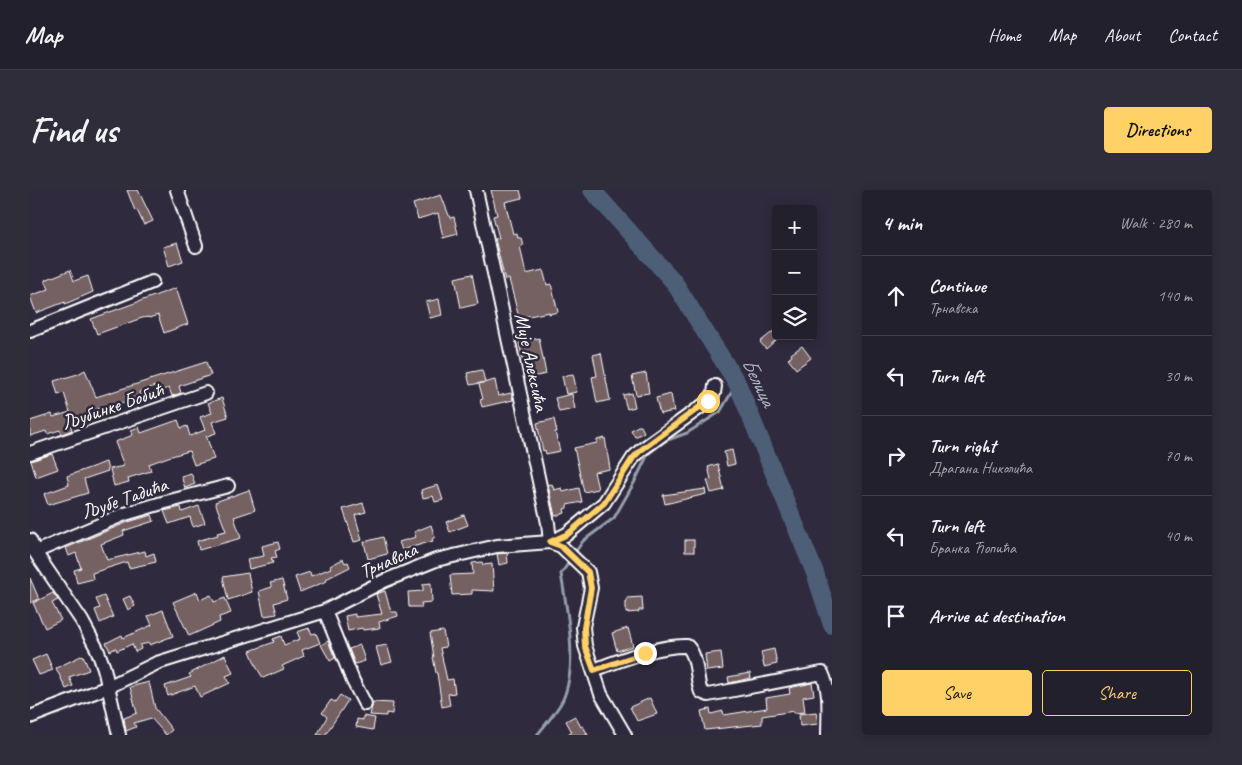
<!DOCTYPE html>
<html lang="en">
<head>
<meta charset="utf-8">
<style>
	:root { --surface:#23202e; --page:#2f2d3a; --text:#f1f3f6; --muted:#a3a3aa; --line:#403e4a; --accent:#ffd166 }
	body { margin:0; font-family:Caveat,sans-serif; background:var(--page); color:var(--text) }
	.controls { position:absolute; right:15px; top:15px; display:grid; overflow:hidden; border-radius:5px; box-shadow:0 2px 12px #0003 }
	.controls button { width:45px; height:45px; display:grid; place-items:center; padding:0; border:0; border-bottom:1px solid var(--line); background:var(--surface); color:var(--text); font:25px sans-serif }
	.stop { position:absolute; width:15px; height:15px; margin:-11px; border:4px solid #ffd166; border-radius:50%; background:#fff }
	.stop.end { background:#ffd166; border-color:#fff; box-shadow:0 1px 5px #0008 }
	.list { margin:0; padding:0; list-style:none }
	h2 { display:flex; justify-content:space-between; align-items:center; height:65px; margin:0; padding:0 20px; font-size:21px }
	h2 small { font-size:16px; font-weight:400; color:var(--muted) }
	.list li { display:grid; grid-template-columns:32px 1fr auto; gap:15px; align-items:center; box-sizing:border-box; height:80px; padding:0 20px; border-top:1px solid var(--line) }
	.list b { display:block; font-size:19px; white-space:nowrap }
	.list p { margin:0; font-size:16px; white-space:nowrap; color:var(--muted) }
	.list em { font-size:16px; font-style:normal; color:var(--muted) }
	.actions { display:flex; gap:10px; padding:15px 20px }
	.actions a { flex:1; padding:11px 0; border:1px solid var(--accent); border-radius:5px; text-align:center; font-size:18px; color:var(--accent) }
	.actions .main { background:var(--accent); color:#111 }
	.icon { flex:none; width:28px; height:28px; fill:none; stroke:currentColor; stroke-width:2; stroke-linecap:round; stroke-linejoin:round }
	.map { position:relative; flex:none; width:802px; height:545px; overflow:hidden; border-radius:5px }
	header { display:flex; align-items:center; gap:30px; box-sizing:border-box; height:70px; padding:0 25px; background:var(--surface); border-bottom:1px solid var(--line) }
	header strong { font-size:24px }
	nav { display:flex; gap:28px; margin-inline-start:auto; font-size:18px }
	.intro { display:flex; align-items:center; justify-content:space-between; box-sizing:border-box; height:120px; padding:0 30px }
	h1 { margin:0; font-size:35px }
	.button { padding:12px 22px; border-radius:5px; background:var(--accent); color:#111; font-size:18px; font-weight:700 }
	main { display:flex; gap:30px; padding:0 30px }
	aside { flex:1; background:var(--surface); border-radius:5px; box-shadow:0 2px 12px #0003 }
	.map>svg:first-child { display:block }
	.lines { fill:none; stroke-linecap:round; stroke-linejoin:round }
	.stream { stroke:#949ead; stroke-width:3 }
	.river { stroke:#4d5e77; stroke-width:18 }
	.building { fill:#756062; stroke:#fff }
	.minor-casing { stroke:#fff; stroke-width:16 }
	.minor { stroke:#2f2a3d; stroke-width:12 }
	.route { stroke:#ffd166; stroke-width:6 }
	.labels { text-anchor:middle; stroke-width:5; stroke-linejoin:round; paint-order:stroke }
	.street-label { font-size:20px; fill:#fff; stroke:#2f2a3d }
	.water-label { font-size:21px; font-style:italic; fill:#afb7c2; stroke:#2f2a3d }
</style>
</head>
<body>
<header>
<strong>Map</strong>
<nav><a>Home</a><a>Map</a><a>About</a><a>Contact</a></nav>
</header>
<div class="intro"><h1>Find us</h1><a class="button">Directions</a></div>
<main>
<div class="map">
<svg width="802" height="545" viewBox="0 0 802 545">
	<rect width="100%" height="100%" fill="#2f2a3d"/>
	<filter id="ink" filterUnits="userSpaceOnUse"><feTurbulence type="fractalNoise" baseFrequency=".02" numOctaves="2"/><feDisplacementMap in="SourceGraphic" scale="10" xChannelSelector="R" yChannelSelector="G"/><feConvolveMatrix kernelMatrix="1 2 1 2 8 2 1 2 1" color-interpolation-filters="sRGB"/></filter>
	<g filter="url(#ink)">
		<g class="lines">
			<g class="stream">
				<polyline points="544,364 553,351 584,328 604,293 618,264 635,251 657,243 690,222 707,193"/>
				<path d="M507,545C515,535 530,518 534,507C548,471 537,421 531,384L541,369"/>
			</g>
			<polyline class="river" points="562,0 644,92 707,193 785,383 802,435"/>
		</g>
		<g class="building">
			<polygon points="97,0 108,0 123,31 114,35 107,20 105,21"/>
			<polygon points="461,0 490,0 492,8 475,12 483,44 487,43 488,48 491,48 493,55 490,56 496,84 513,80 517,95 521,94 528,122 519,124 519,122 489,128 479,89 475,90 465,49 469,48 463,26 467,25"/>
			<polygon points="411,5 420,28 424,27 428,44 413,48 408,23 388,29 383,14"/>
			<polygon points="147,53 153,71 139,76 133,57"/>
			<polygon points="40,80 44,91 58,86 63,102 35,114 35,112 6,123 0,106 19,99 15,90"/>
			<polygon points="442,84 448,114 431,118 425,88"/>
			<polygon points="146,98 158,134 134,143 128,125 119,128 119,127 112,128 67,144 61,129"/>
			<polygon points="409,109 412,125 400,128 396,112"/>
			<polygon points="746,139 746,150 736,159 730,152"/>
			<polygon points="509,148 516,184 497,188 489,153"/>
			<polygon points="772,156 781,168 766,179 758,169 762,166 761,164"/>
			<polygon points="571,163 580,210 567,213 562,187 567,186 563,165"/>
			<polygon points="176,172 181,185 149,196 151,203 142,206 139,198 127,202 125,196 109,202 111,206 79,217 78,216 57,222 57,224 39,230 42,240 32,244 30,240 17,244 16,241 0,246 0,231 22,224 23,227 40,222 34,203 28,205 24,191 48,184 55,180 66,207"/>
			<polygon points="452,180 455,192 440,195 437,183"/>
			<polygon points="616,183 619,203 606,205 602,186"/>
			<polygon points="543,184 547,202 536,204 532,186"/>
			<polygon points="465,190 468,206 481,203 483,210 452,217 450,210 453,209 449,194"/>
			<polygon points="602,203 605,217 597,219 593,205"/>
			<polygon points="542,204 545,219 529,222 525,208"/>
			<polygon points="641,204 644,221 630,224 626,208"/>
			<polygon points="192,208 198,227 182,232 186,243 177,246 176,245 184,269 164,275 159,261 138,267 119,274 121,281 98,288 99,292 84,296 80,279 94,276 85,252 103,245 101,240 109,237 111,243 148,230 151,238 157,236 160,246 175,240 170,227 182,223 178,213"/>
			<polygon points="524,229 527,242 525,242 530,261 516,264 515,260 513,261 507,233"/>
			<polygon points="608,236 611,236 614,242 605,247 601,240"/>
			<polygon points="575,248 580,279 564,282 568,299 554,302 544,258 567,253 567,250"/>
			<polygon points="702,260 705,274 697,276 694,262"/>
			<polygon points="22,264 28,279 6,287 1,271"/>
			<polygon points="76,272 78,281 54,289 58,303 18,315 14,304 39,295 37,286"/>
			<polygon points="688,274 694,300 681,303 677,290 681,289 678,277"/>
			<polygon points="161,283 165,294 155,298 151,286"/>
			<polygon points="522,294 524,300 532,298 533,302 549,298 552,312 537,315 537,318 534,319 535,323 525,326 518,295"/>
			<polygon points="408,295 413,310 405,312 403,306 393,308 391,300"/>
			<polygon points="675,299 676,304 635,314 633,305"/>
			<polygon points="219,300 225,320 204,327 211,348 169,360 167,351 188,345 187,343 196,341 185,312"/>
			<polygon points="333,313 336,322 325,325 332,350 324,352 313,319"/>
			<polygon points="169,316 175,333 163,337 160,327 139,334 134,321 151,317 152,322"/>
			<polygon points="122,325 124,331 93,341 94,345 71,354 77,370 115,361 116,366 124,363 126,372 99,378 97,372 62,383 63,389 47,393 44,380 51,378 46,363 39,366 36,358 98,332"/>
			<polygon points="434,325 438,335 420,342 416,332"/>
			<polygon points="401,335 405,347 402,349 403,351 372,360 369,352 386,347 384,342"/>
			<polygon points="353,347 357,364 338,369 334,352"/>
			<rect x="655" y="350" width="9" height="12"/>
			<polygon points="248,352 250,359 245,361 247,367 241,368 243,373 219,379 217,369 234,366 232,356"/>
			<polygon points="477,363 478,373 469,375 467,364"/>
			<polygon points="313,369 315,373 318,372 320,377 296,389 297,391 270,402 265,387 280,382 281,386 301,378 300,376"/>
			<polygon points="452,372 453,375 462,374 464,401 442,400 442,404 422,405 420,385 443,384 442,373"/>
			<polygon points="218,383 222,402 198,410 193,387"/>
			<polygon points="0,388 9,409 0,413"/>
			<polygon points="252,390 257,409 244,413 247,424 234,426 229,401 242,397 240,393"/>
			<polygon points="401,393 402,412 391,413 392,417 379,417 378,402 393,401 393,394"/>
			<polygon points="355,401 361,422 367,422 368,426 349,432 350,438 333,440 332,438 318,441 315,426 325,424 325,427 352,424 346,404"/>
			<polygon points="167,402 170,410 181,405 184,412 195,408 201,423 189,427 190,432 159,446 143,412"/>
			<polygon points="23,403 28,410 22,413 31,430 15,438 3,413"/>
			<polygon points="74,406 83,427 70,433 65,420 70,418 66,409"/>
			<polygon points="100,406 105,416 98,420 93,409"/>
			<polygon points="612,407 613,420 609,420 609,422 596,423 596,412 597,412 597,408"/>
			<polygon points="133,420 143,446 120,455 119,453 110,455 111,459 105,462 102,454 87,461 86,458 80,461 76,453 92,445 93,448 122,435 118,426"/>
			<polygon points="279,438 282,444 286,443 290,453 272,460 274,466 252,476 254,479 233,488 227,478 220,461 244,452 243,449 251,446 254,455 270,449 267,442"/>
			<polygon points="598,438 603,456 587,461 582,443"/>
			<polygon points="413,441 416,457 410,458 417,490 423,489 425,503 418,504 420,515 412,517 407,483 406,483 403,467 404,467 400,443"/>
			<polygon points="298,451 305,468 300,471 291,455"/>
			<polygon points="330,455 335,471 325,474 319,459"/>
			<polygon points="357,455 362,472 351,475 346,457"/>
			<polygon points="744,459 747,474 734,477 731,462"/>
			<polygon points="691,462 693,479 677,481 675,464"/>
			<polygon points="16,464 23,480 9,485 2,470"/>
			<polygon points="53,465 59,480 39,487 43,496 36,499 26,478"/>
			<polygon points="195,465 203,483 196,486 200,493 170,507 165,496 138,506 135,496 161,487 159,484"/>
			<polygon points="720,483 721,488 699,493 698,487"/>
			<polygon points="119,492 125,518 142,540 136,545 121,528 104,533 106,537 96,541 94,528 107,523 100,497"/>
			<polygon points="782,493 784,505 773,507 775,522 764,523 764,521 732,526 732,534 675,540 671,521 680,519 681,524 693,521 694,525 737,518 736,508 760,504 759,498"/>
			<polygon points="310,505 318,510 313,518 295,545 287,545 297,527 292,523 301,510 305,512"/>
			<polygon points="620,508 627,524 607,531 600,517"/>
			<polygon points="343,512 363,513 362,524 356,523 356,526 340,525"/>
			<polygon points="786,522 788,534 770,536 769,524"/>
			<polygon points="333,526 345,528 343,540 326,537 327,529 333,530"/>
			<polygon points="545,526 551,537 553,536 558,545 538,545 542,542 536,531"/>
		</g>
		<g class="lines">
			<defs>
				<g id="minor">
					<polyline points="147,0 166,56"/>
					<polyline points="446,0 518,333 520,352"/>
					<polyline points="0,141 122,92"/>
					<polyline points="0,263 176,203"/>
					<polyline points="0,350 5,362 52,431 67,459 74,478 89,545"/>
					<polyline points="520,352 531,356 558,382 561,398 553,437 555,456 571,504 595,545"/>
					<polyline points="5,362 95,324 132,313 198,296"/>
					<polyline points="295,421 323,491 335,514"/>
					<path d="M564,480C589,470 630,455 657,456C668,466 666,489 671,502L678,505L792,483C801,501 798,525 798,545"/>
					<polyline points="0,527 78,497 127,473 295,421 354,391 406,370 467,356 520,352 537,344 574,313 603,268 611,260 679,211 684,203 685,196"/>
				</g>
			</defs>
			<use href="#minor" class="minor-casing"/>
			<use href="#minor" class="minor"/>
		</g>
	</g>
	<g class="lines" filter="url(#ink)">
		<polyline class="route" points="615,463 564,480 555,456 554,438 561,398 558,382 531,356 520,352 538,344 574,313 603,268 611,260 678,211"/>
	</g>
	<g class="labels">
		<g class="street-label">
			<text transform="translate(502 172) rotate(78)" y="7">Мије Алексића</text>
			<text transform="translate(82 216) rotate(-19)" y="7">Љубинке Бобић</text>
			<text transform="translate(94 308) rotate(-19)" y="7">Љубе Тадића</text>
			<text transform="translate(358 370) rotate(-24)" y="7">Трнавска</text>
		</g>
		<g class="water-label">
			<text transform="translate(729 192) rotate(64)" y="7">Белица</text>
		</g>
	</g>
</svg>
<div class="controls">
<button>+</button>
<button>−</button>
<button><svg class="icon" aria-label="layers" viewBox="0 0 24 24"><path d="M12 4l9 5-9 5-9-5zM3 14l9 5 9-5"/></svg></button>
</div>
<div class="stop" style="left:678px;top:211px"></div>
<div class="stop end" style="left:615px;top:463px"></div>
</div>
<aside>
<h2>4 min<small>Walk · 280 m</small></h2>
<ul class="list">
<li><svg class="icon" aria-label="ahead" viewBox="0 0 24 24"><path d="M12 20V5M6 11l6-6 6 6"/></svg><div><b>Continue</b><p>Трнавска</p></div><em>140 m</em></li>
<li><svg class="icon" aria-label="left" viewBox="0 0 24 24"><path d="M17 20v-9H6M10 6l-5 5 5 5"/></svg><div><b>Turn left</b></div><em>30 m</em></li>
<li><svg class="icon" aria-label="right" viewBox="0 0 24 24"><path d="M7 20v-9h11M14 6l5 5-5 5"/></svg><div><b>Turn right</b><p>Драгана Николића</p></div><em>70 m</em></li>
<li><svg class="icon" aria-label="left" viewBox="0 0 24 24"><path d="M17 20v-9H6M10 6l-5 5 5 5"/></svg><div><b>Turn left</b><p>Бранка Ћопића</p></div><em>40 m</em></li>
<li><svg class="icon" aria-label="arrive" viewBox="0 0 24 24"><path d="M6 21V4h12l-3 4 3 4H6"/></svg><div><b>Arrive at destination</b></div></li>
</ul>
<div class="actions"><a class="main">Save</a><a>Share</a></div>
</aside>
</main>
</body>
</html>
